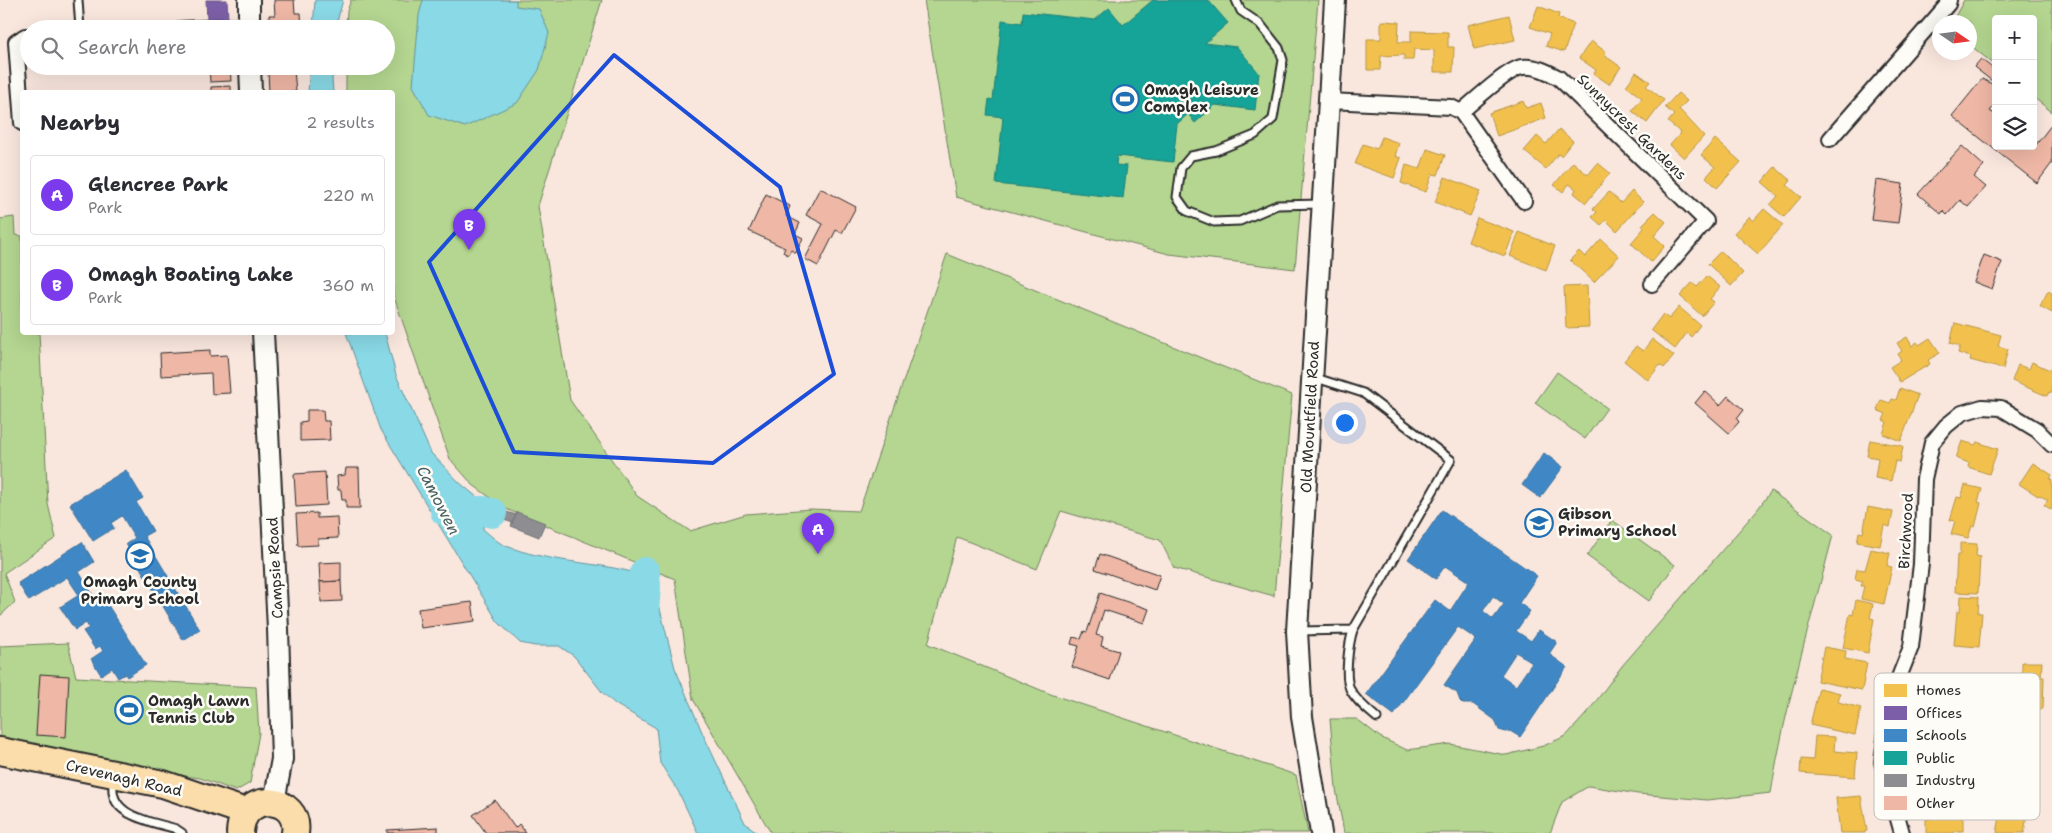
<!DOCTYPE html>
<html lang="en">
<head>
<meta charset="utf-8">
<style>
	:root { --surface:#fff; --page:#f7f7f7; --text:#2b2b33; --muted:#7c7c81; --line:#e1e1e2; --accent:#7c3aed }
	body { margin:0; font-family:"Shantell Sans",sans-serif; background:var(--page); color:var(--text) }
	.controls { position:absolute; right:15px; top:15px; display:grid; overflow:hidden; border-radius:5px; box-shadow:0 5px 20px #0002 }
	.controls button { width:45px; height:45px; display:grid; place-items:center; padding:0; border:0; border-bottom:1px solid var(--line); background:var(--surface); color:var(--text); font:25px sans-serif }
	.compass { position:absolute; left:1932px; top:15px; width:45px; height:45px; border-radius:50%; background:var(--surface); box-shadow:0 5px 20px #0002; rotate:103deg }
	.you { position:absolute; left:1344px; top:422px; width:18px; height:18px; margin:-12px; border:4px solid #fff; border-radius:50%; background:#1a73e8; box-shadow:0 0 0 8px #1a73e833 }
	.badge { display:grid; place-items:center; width:32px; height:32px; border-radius:50%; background:var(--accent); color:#fff; font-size:16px; font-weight:700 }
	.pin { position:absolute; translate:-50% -41px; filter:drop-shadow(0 1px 2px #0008) }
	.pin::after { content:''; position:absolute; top:26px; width:18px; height:15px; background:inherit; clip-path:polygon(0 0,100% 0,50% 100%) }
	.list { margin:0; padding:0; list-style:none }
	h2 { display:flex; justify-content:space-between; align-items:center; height:65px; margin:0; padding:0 20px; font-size:21px }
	h2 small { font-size:16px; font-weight:400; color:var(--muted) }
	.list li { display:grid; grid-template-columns:32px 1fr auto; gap:15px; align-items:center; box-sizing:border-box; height:80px; margin:0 10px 10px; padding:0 10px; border:1px solid var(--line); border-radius:5px }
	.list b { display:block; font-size:19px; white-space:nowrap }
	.list p { margin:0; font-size:16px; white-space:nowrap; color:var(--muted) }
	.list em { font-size:16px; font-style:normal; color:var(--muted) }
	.icon { flex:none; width:28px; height:28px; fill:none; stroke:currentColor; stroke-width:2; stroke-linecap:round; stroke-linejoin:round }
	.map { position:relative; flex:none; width:2052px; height:833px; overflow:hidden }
	.search { position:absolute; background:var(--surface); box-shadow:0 5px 20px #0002; left:20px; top:20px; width:375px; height:55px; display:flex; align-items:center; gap:12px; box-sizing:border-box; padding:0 18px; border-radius:28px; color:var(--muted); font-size:19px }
	.panel { position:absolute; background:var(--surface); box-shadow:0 5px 20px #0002; left:20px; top:90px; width:375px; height:245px; border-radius:5px }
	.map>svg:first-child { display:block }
	.green { fill:#b4d690; stroke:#70805e }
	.water { fill:#8ad9e6; stroke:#64939b }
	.homes { fill:#f2c14e; stroke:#b69444 }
	.offices { fill:#7b5ea7; stroke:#634f82 }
	.schools { fill:#3f88c5; stroke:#396c97; fill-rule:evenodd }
	.public { fill:#17a398; stroke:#1d7f77 }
	.industry { fill:#8d8d92; stroke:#707073 }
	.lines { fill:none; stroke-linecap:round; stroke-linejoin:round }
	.river { stroke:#8ad9e6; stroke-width:30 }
	.building { fill:#efb7a5; stroke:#2b2b2b }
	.lane-casing { stroke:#2b2b2b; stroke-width:11 }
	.street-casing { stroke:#2b2b2b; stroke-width:18 }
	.secondary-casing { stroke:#2b2b2b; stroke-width:24 }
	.highway-casing { stroke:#2b2b2b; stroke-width:30 }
	.lane { stroke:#fdfcf7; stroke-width:7 }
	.street { stroke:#fdfcf7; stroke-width:14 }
	.secondary { stroke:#fdfcf7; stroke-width:20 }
	.highway { stroke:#fbddab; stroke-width:26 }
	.marked { fill:none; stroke:#1d4ed8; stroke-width:4; stroke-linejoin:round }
	.labels { text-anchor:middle; stroke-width:5; stroke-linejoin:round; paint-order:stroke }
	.poi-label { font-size:15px; font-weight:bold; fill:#2b2b2b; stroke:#fdfcf7; text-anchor:start }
	.street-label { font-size:15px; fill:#2b2b2b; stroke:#fdfcf7 }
	.water-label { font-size:16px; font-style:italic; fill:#485f63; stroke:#fdfcf7 }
	.key { fill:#fdfcf7; stroke:#bebdba; stroke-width:1 }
	.key-label { font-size:14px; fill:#2b2b2b }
</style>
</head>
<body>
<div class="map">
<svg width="2052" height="833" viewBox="0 0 2052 833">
	<rect width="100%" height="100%" fill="#f9e7de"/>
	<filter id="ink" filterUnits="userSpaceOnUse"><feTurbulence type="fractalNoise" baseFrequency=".02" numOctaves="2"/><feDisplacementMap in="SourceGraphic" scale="10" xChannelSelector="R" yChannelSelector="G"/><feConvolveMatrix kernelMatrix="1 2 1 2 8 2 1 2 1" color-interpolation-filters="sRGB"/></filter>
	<g filter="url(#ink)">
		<g class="green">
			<polygon points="351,0 602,0 538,206 570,400 637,496 690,531 746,514 811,509 859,511 947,254 1292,395 1274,596 1174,568 1160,540 1061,511 1037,569 957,537 928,644 1053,695 1296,775 1308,833 771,833 693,699 675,579 506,509 473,485 450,459 393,294 392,92 346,92 346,66 386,66 386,29 346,29 347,11"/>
			<polygon points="924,0 1318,0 1295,269 1169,254 956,197"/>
			<polygon points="1964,0 2052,0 2052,112 2033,97 2033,19 1996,19 1996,66 1970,45 1970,22 1952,22"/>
			<polygon points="14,217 15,235 22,236 22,332 39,333 48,504 56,538 4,573 15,602 0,616 0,219"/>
			<polygon points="1557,372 1607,408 1585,439 1535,403"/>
			<path d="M1771,491L1833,535C1811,621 1785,705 1771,793L1707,800L1638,794L1589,786L1562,802L1550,833H1344L1336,789L1330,719H1357L1380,737L1407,750L1450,744L1506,755L1543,746L1566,736L1588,712L1622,666L1757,510Z"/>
			<polygon points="1612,520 1675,565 1649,601 1587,556"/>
			<polygon points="68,643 76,677 256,687 259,733 250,783 236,791 200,778 146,771 0,739 0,646"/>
		</g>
		<g class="water">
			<polygon points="315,0 343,0 335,29 313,29"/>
			<polygon points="423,0 516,0 516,6 539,9 549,33 539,70 517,103 465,127 429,115 413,86 419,15"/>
			<polygon points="310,66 335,66 332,79 333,92 308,92"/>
			<path d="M346,333H385L396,375L431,453L460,483L484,503L483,529C489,534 497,542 504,545C547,563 595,561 639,574L660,609L675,668L702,732L745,823L758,833H698L678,791L660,763L656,728L615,704L602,692L574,656L559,646H535L520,643L498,622L381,430Z"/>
		</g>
		<g class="homes">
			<polygon points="1538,6 1559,14 1558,18 1574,24 1564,52 1546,46 1550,34 1530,27"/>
			<polygon points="1509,15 1515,40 1474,49 1468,25"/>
			<polygon points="1381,21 1399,22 1398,42 1411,42 1411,31 1448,32 1448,47 1454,47 1453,72 1434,72 1434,50 1414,49 1413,60 1404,60 1404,55 1381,56 1380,70 1367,70 1367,39 1381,39"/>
			<polygon points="1591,41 1606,52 1604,55 1621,67 1609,84 1594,74 1596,70 1579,58"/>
			<polygon points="1636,72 1650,82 1646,86 1664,100 1647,123 1632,111 1642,98 1626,86"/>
			<polygon points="1678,93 1687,101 1679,109 1704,136 1684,158 1670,145 1681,133 1668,122 1674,115 1665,107"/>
			<polygon points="1523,101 1526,108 1541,103 1546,118 1497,136 1489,113"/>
			<polygon points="1559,129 1573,141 1561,156 1558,154 1546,169 1524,151 1537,136 1546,144"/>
			<polygon points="1382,137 1399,143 1395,156 1401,158 1394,178 1355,164 1363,144 1377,149"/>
			<polygon points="1715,139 1741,162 1717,188 1706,177 1715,167 1701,155"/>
			<polygon points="1427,149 1445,155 1438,175 1432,174 1426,192 1401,183 1406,165 1420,169"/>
			<polygon points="1573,162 1588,175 1598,163 1610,173 1586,203 1574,193 1576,189 1569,184 1563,192 1554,185"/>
			<polygon points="1775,167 1791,181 1787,185 1801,197 1784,217 1770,205 1778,196 1762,182"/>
			<polygon points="1445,177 1481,191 1470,216 1435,202"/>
			<polygon points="1632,191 1643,202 1617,231 1606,220 1601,225 1592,217 1597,212 1593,209 1609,192 1621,203"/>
			<polygon points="1764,209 1783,225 1758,254 1734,233 1749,217 1753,221"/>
			<polygon points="1655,212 1666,222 1654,236 1665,246 1651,262 1631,243 1644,228 1642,225"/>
			<polygon points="1477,218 1514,232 1505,256 1468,242"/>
			<polygon points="1519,232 1555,246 1546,270 1510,256"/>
			<polygon points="1601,239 1619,256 1594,282 1570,260 1579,251 1585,257"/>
			<polygon points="1721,251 1743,273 1731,286 1708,264"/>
			<polygon points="1707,276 1720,287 1710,299 1714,302 1702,316 1680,296 1692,283 1697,287"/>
			<polygon points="1587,286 1589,327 1566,328 1564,287"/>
			<polygon points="2048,291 2052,293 2052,313 2040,306"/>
			<polygon points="1679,307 1700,325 1691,337 1687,333 1675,349 1651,330 1663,314 1669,319"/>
			<polygon points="1955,323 2001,335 1998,346 2008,349 2003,369 1970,360 1971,357 1958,353 1960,346 1950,343"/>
			<polygon points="1907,337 1912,346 1917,342 1919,345 1930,338 1940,353 1928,360 1930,364 1900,382 1890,367 1901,360 1898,354 1902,351 1897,343"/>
			<polygon points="1652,339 1674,356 1664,368 1660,365 1648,380 1624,361 1636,346 1643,351"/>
			<polygon points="2032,362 2052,371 2052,393 2049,392 2047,396 2012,381 2018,365 2029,369"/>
			<polygon points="1900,388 1918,395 1901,441 1883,434 1887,422 1883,420 1886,414 1877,410 1881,400 1890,403 1892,399 1896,400"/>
			<polygon points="1870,440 1903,446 1900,462 1895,461 1891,481 1875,478 1878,458 1867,456"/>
			<polygon points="1962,441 1975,445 1977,442 1998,449 1989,474 1968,467 1969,463 1956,458"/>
			<polygon points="2033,463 2052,475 2050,479 2052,481 2052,510 2044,505 2048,500 2039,495 2038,496 2019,484"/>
			<polygon points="1965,485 1982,489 1978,502 1981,503 1975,527 1972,526 1968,538 1951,534 1955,521 1950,520 1957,497 1961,498"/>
			<polygon points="1868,507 1893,512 1890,527 1884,525 1880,546 1857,542 1859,532 1863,533"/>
			<polygon points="1960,543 1977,544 1976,556 1980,557 1978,593 1955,592 1957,555 1960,555"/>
			<polygon points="1871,549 1890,553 1887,566 1892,567 1884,604 1861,599 1864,586 1861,586 1863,581 1855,579 1857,569 1865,570"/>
			<polygon points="1961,596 1979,597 1978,613 1982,613 1979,647 1954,645 1957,611 1960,612"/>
			<polygon points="1856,600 1873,604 1870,618 1874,619 1868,653 1843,648 1850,614 1853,615"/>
			<polygon points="1824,647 1846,651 1845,659 1867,663 1862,690 1817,681"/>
			<polygon points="2022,662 2042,662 2041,677 2044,677 2043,709 2015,709 2016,676 2022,676"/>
			<polygon points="1819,688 1840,693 1838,702 1861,708 1855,735 1810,725"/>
			<polygon points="1815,736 1835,737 1834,751 1857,753 1855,777 1800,773 1801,759 1813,760"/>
			<polygon points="1930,795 1957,795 1957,817 1963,818 1963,831 1954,831 1954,833 1926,833 1926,819 1930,819"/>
			<polygon points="1861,796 1867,831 1865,831 1865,833 1840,833 1836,798"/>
			<polygon points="2007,799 2023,801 2021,814 2027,815 2024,833 1997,833 2001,811 2005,812"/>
		</g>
		<polygon class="offices" points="206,0 227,0 228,19 207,20"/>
		<g class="schools">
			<polygon points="1544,453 1563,467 1540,498 1522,485"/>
			<polygon points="126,470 143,498 136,502 153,531 144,536 200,630 183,640 126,544 135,538 122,516 111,523 114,528 93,541 70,504"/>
			<path d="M1442,510L1537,576L1519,603L1530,611L1516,631L1531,641L1539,630L1557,642L1549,654L1567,667L1520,737L1510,731L1506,732L1499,730L1495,720L1473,704H1463L1460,701L1457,693L1444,685L1476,639L1458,627L1394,715L1366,694L1435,600L1450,611L1469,582L1445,566L1436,579L1408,559ZM1493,596L1504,604L1493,619L1483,611ZM1516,652L1532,663L1516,686L1501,675Z"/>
			<polygon points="82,542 94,562 79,572 98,603 104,599 146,665 127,677 125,674 118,678 112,668 101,675 91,659 103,651 100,646 95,649 83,631 89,628 86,623 75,630 60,607 79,595 67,577 29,601 18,583"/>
		</g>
		<polygon class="public" points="1153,0 1208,0 1228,23 1205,43 1237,47 1259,73 1255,110 1215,105 1195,123 1188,114 1177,124 1173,162 1117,156 1116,165 1127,166 1123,198 996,184 1003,117 987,115 989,99 993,100 1002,20 1022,23 1023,12 1095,20 1109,8 1123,25"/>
		<g class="industry">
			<polygon points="494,508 516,515 513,523 491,516"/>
			<polygon points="517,512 545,523 539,537 511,526"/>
		</g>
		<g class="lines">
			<g class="river">
				<polyline points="445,511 484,511 492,513"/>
				<polyline points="643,625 646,586 645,572"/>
			</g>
		</g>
		<g class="building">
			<polygon points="274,0 294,0 295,13 301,13 302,29 270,29 269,15 275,15"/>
			<polygon points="1981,59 1996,71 1996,77 1992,81 1974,67"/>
			<polygon points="209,66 230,66 231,81 210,82"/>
			<polygon points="294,70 296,92 269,92 268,72"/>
			<polygon points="1982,79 1996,86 1996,104 1990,111 1996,115 1996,146 2035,146 2052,124 2052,163 2037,183 1952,116"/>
			<polygon points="231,86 231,92 211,92 211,87"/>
			<polygon points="1962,146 1984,166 1974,177 1986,187 1968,207 1960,200 1947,215 1943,211 1941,214 1918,194"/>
			<polygon points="1876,180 1903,184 1898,223 1871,220"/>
			<polygon points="820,188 856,207 842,233 836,230 818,266 805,259 823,224 806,215"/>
			<polygon points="766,194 790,206 786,216 800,223 795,234 803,238 796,253 791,250 788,255 783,252 785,248 749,231"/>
			<polygon points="1984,255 2002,262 1992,289 1974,282"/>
			<polygon points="210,350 210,356 227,355 230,393 212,394 211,373 161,376 160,353"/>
			<polygon points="1705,391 1720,405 1728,396 1744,410 1737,419 1739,422 1729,433 1695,403"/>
			<polygon points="307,410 323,410 324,421 329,421 330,440 300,441 300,422 307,421"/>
			<polygon points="346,468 359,468 360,508 346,508 346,500 342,500 341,490 338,490 337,476 345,475"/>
			<polygon points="325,472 327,505 296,507 294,474"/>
			<polygon points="317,513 317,518 337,517 338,538 318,539 318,545 298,546 296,514"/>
			<polygon points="1100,554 1160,575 1155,590 1095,569"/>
			<polygon points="341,562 341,581 320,582 319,563"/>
			<polygon points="341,581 342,601 321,602 320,582"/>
			<polygon points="1100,593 1149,609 1144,623 1104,610 1096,635 1103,637 1101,646 1119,651 1110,680 1072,667 1079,646 1071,644 1073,637 1081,639 1084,631 1087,632"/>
			<polygon points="472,602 475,621 421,628 418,609"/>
			<polygon points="40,674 69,676 66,737 36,735"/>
			<polygon points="495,800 515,828 519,824 526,833 486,833 473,815"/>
			<polygon points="438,827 438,833 387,833 387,830"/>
		</g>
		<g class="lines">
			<defs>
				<g id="lane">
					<polyline points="78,0 80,29"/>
					<polyline points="1236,0 1241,11 1260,24 1279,48 1283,60 1273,119 1255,135 1216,151 1191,156 1181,168 1177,197 1187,211 1214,222 1240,221 1277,205 1322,204"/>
					<path d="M1353,630C1349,643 1344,676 1350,689C1355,700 1368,710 1377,718"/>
					<polyline points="1298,631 1353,630 1451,460 1363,393 1313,377"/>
					<path d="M114,780C105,816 150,821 176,829L182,833"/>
				</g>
				<g id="street">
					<polyline points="181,29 249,26"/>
					<polyline points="1329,101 1451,107 1461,112 1524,201"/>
					<path d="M1461,112C1473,102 1508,69 1522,67C1535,65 1548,72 1559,78L1706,221L1652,284"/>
					<polyline points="22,123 16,42 25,36 29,36"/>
					<polyline points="1830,139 1948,4 1949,0"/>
					<polyline points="1902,833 1882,762 1890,700 1911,647 1921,564 1924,479 1932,443 1946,426 1962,413 1982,407 2001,408 2037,430 2052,445"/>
				</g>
				<g id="secondary">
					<polyline points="249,0 249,29"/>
					<polyline points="250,66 251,92"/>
					<polyline points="263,332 278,629 282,759 274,802"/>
					<polyline points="1321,833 1302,717 1297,631 1335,0"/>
				</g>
				<g id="highway">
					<polyline points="0,751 163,784 246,812"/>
					<path d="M240,833C242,788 301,796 295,833"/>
				</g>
			</defs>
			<use href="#lane" class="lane-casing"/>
			<use href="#street" class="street-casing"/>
			<use href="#secondary" class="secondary-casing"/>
			<use href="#highway" class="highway-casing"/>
			<use href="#lane" class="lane"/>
			<use href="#street" class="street"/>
			<use href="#secondary" class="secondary"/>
			<use href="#highway" class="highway"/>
		</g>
	</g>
	<path class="marked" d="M614,55L780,187L834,374L713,463L514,452L429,262Z"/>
	<defs>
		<symbol id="stadium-ring" viewBox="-11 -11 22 22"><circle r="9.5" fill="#fdfcf7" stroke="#1f6fb2" stroke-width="1.5"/><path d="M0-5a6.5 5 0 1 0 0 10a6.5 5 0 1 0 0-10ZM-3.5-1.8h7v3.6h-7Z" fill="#1f6fb2"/></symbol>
		<symbol id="school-ring" viewBox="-11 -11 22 22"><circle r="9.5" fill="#fdfcf7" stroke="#1f6fb2" stroke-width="1.5"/><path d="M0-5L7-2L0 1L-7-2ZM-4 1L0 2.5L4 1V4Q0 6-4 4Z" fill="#1f6fb2"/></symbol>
	</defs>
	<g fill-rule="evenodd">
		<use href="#stadium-ring" x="1109" y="83" width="32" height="32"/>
		<use href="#school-ring" x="1523" y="507" width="32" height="32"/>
		<use href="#school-ring" x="124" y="540" width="32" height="32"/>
		<use href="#stadium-ring" x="113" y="694" width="32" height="32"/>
	</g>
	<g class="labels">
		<g class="poi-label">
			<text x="1144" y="95">Omagh Leisure<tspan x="1144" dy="17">Complex</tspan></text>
			<text x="1558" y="519">Gibson<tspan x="1558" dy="17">Primary School</tspan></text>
			<text x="140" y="587" text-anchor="middle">Omagh County<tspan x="140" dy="17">Primary School</tspan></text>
			<text x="148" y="706">Omagh Lawn<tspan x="148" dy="17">Tennis Club</tspan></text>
		</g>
		<g class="street-label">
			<text transform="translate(1632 127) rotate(44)" y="5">Sunnycrest Gardens</text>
			<text transform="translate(1310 417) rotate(-87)" y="5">Old Mountfield Road</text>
			<text transform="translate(1906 531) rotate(-87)" y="5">Birchwood</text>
			<text transform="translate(275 568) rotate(-93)" y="5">Campsie Road</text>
			<text transform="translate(124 778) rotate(13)" y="5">Crevenagh Road</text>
		</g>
		<g class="water-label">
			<text transform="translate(439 500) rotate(63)" y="6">Camowen</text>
		</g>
	</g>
	<rect x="1874" y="673" width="166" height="147" rx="8" class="key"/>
	<rect x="1884" y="684" width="23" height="13" fill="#f2c14e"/>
	<rect x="1884" y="706" width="23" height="14" fill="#7b5ea7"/>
	<rect x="1884" y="729" width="23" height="13" fill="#3f88c5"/>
	<rect x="1884" y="751" width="23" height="14" fill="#17a398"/>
	<rect x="1884" y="774" width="23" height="13" fill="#8d8d92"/>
	<rect x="1884" y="796" width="23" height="14" fill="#efb7a5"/>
	<g class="key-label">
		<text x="1916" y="695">Homes</text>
		<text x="1916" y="718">Offices</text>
		<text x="1916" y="740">Schools</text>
		<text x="1916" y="763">Public</text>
		<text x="1916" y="785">Industry</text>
		<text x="1916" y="808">Other</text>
	</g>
</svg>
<div class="controls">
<button>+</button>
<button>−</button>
<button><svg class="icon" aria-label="layers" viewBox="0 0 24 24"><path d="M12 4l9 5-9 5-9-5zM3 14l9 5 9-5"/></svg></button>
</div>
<svg class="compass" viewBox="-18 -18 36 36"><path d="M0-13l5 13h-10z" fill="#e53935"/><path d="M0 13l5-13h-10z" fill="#7c7c81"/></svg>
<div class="you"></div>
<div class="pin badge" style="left:818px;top:554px">A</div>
<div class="pin badge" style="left:469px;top:250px">B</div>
<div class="search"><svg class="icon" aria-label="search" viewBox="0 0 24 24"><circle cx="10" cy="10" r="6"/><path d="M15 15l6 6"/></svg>Search here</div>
<section class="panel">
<h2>Nearby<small>2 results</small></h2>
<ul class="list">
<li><span class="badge">A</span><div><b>Glencree Park</b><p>Park</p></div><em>220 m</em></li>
<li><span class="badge">B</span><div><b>Omagh Boating Lake</b><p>Park</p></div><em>360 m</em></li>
</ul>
</section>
</div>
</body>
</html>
